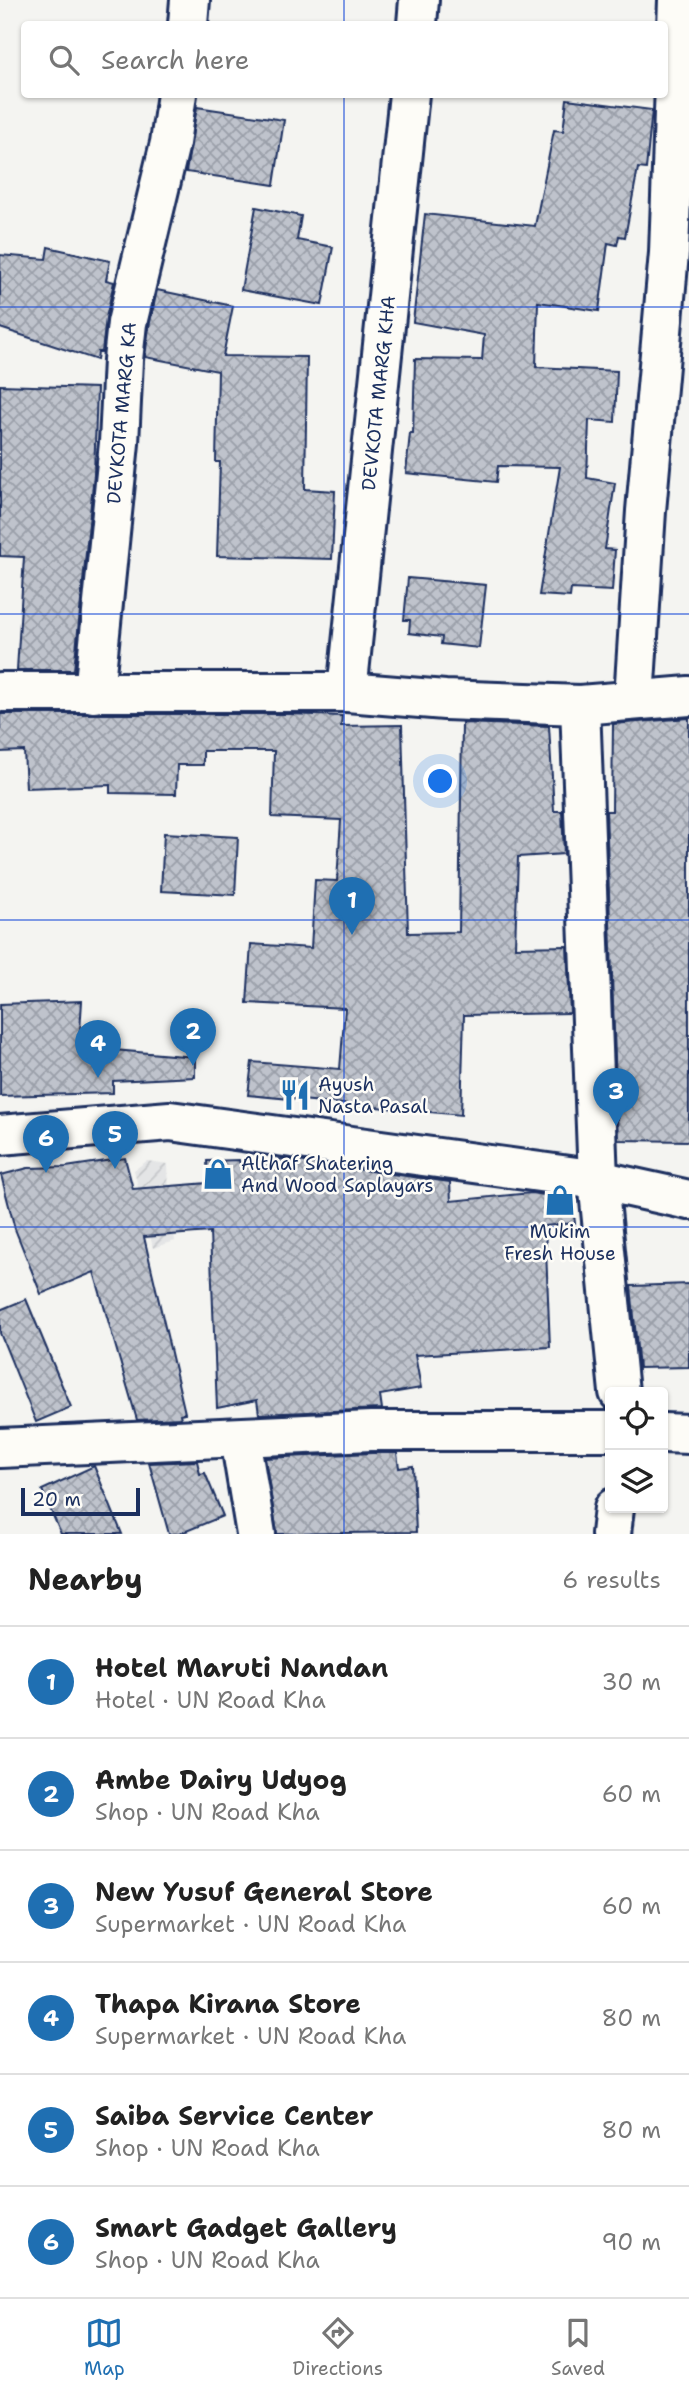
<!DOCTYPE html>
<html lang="en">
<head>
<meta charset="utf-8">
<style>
	:root { --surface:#fff; --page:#f6f6f6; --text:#222; --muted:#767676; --line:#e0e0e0; --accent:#1f6fb2 }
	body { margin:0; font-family:"Shantell Sans",sans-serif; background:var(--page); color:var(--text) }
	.controls { position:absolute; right:21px; bottom:21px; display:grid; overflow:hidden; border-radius:7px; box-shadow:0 2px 5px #0004 }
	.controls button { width:63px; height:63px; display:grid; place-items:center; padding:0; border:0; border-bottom:2px solid var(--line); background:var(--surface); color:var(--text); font:35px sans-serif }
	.scale { position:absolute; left:21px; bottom:18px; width:119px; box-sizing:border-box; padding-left:7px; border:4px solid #1b2f5e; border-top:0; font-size:19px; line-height:24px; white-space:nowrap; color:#1b2f5e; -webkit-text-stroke:5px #fdfcf7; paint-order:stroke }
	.you { position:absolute; left:441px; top:782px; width:24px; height:24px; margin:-18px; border:5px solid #fff; border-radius:50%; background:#1a73e8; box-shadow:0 0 0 10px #1a73e833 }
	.badge { display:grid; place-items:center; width:46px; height:46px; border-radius:50%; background:var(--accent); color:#fff; font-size:23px; font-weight:700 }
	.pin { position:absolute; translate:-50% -58px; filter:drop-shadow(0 2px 4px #0008) }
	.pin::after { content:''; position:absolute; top:37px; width:24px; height:21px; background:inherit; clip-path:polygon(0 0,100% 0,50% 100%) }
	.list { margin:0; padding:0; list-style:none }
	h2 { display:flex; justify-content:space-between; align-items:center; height:91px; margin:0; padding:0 28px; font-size:30px }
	h2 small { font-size:23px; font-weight:400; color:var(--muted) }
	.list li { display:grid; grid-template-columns:46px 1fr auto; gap:21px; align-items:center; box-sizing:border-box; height:112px; padding:0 28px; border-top:2px solid var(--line) }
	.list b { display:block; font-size:26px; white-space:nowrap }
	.list p { margin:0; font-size:23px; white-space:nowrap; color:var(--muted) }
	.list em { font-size:23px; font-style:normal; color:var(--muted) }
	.icon { flex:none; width:38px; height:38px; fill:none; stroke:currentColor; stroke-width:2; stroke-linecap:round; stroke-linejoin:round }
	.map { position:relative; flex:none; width:689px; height:1534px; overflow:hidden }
	.search { position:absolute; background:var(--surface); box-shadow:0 2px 5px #0004; left:21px; right:21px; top:21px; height:77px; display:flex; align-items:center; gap:18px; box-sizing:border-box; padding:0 24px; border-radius:7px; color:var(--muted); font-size:26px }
	.sheet { height:763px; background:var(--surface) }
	nav { display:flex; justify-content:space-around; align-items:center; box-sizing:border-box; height:98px; border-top:2px solid var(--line); background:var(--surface); font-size:19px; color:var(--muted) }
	nav a { display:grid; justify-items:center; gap:4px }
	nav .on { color:var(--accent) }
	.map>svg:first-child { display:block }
	.industrial { fill:url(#industrial-furrows) }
	.building { fill:url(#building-cross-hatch); stroke:#1b2f5e; stroke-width:2 }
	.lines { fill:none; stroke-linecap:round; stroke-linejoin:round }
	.street-casing { stroke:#1b2f5e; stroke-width:44 }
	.secondary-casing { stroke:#1b2f5e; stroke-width:44 }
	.street { stroke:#fdfcf7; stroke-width:38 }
	.secondary { stroke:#fdfcf7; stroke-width:38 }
	.grid { fill:none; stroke:#1d4ed8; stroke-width:2; stroke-opacity:0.55 }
	.labels { text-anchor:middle; stroke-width:5; stroke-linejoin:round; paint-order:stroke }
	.street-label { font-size:19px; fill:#1b2f5e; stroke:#fdfcf7 }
	.poi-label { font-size:19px; fill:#1b2f5e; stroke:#fdfcf7; text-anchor:start }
</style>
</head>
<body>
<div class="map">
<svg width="689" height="1534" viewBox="0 0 689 1534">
	<defs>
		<pattern id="industrial-furrows" width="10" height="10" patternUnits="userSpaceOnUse" patternTransform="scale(1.75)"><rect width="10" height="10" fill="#e4e5e6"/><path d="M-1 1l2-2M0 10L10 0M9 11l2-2" fill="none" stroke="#c3c5c8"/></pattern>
		<pattern id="building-cross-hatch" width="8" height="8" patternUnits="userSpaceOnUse" patternTransform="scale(1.75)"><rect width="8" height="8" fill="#bfc3cc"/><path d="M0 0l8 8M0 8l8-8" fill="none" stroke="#9a9fa9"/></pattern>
	</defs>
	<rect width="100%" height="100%" fill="#f4f4f1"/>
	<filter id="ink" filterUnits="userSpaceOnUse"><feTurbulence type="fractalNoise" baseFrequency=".0143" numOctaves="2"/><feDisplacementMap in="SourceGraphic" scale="14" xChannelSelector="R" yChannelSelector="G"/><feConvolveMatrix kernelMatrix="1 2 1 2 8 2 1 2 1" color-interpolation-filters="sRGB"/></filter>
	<g filter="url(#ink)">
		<polygon class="industrial" points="147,1161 168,1164 169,1200 175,1241 153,1248 134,1170"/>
		<g class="building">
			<polygon points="567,99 652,110 646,169 638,168 625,237 619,236 617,245 608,243 599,311 538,302 536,367 617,371 615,422 589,420 587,478 615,483 605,549 615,550 612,591 571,589 570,597 539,595 560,467 498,466 496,482 406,473 410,433 413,433 415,359 482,360 484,335 413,322 425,214 535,226 554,130 563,131"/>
			<polygon points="197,107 284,120 274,185 186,172"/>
			<polygon points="256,207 301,216 297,240 333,247 322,305 241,290"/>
			<polygon points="48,247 110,261 106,280 114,282 106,318 102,352 98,352 97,360 0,328 0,255 46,259"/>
			<polygon points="157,290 233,306 223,356 307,357 305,489 335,491 332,559 217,556 220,462 216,462 218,371 145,357 149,327"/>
			<polygon points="0,385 97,388 94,474 74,670 17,670 24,557 0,556"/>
			<polygon points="408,578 486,585 479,648 441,644 442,637 409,633 410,620 404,620"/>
			<polygon points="0,714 289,714 342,716 341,726 402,725 408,933 459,932 462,723 549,726 554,811 562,811 564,854 518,857 515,947 567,946 570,1013 464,1015 461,1115 248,1095 252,1062 340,1069 345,1008 247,1003 251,944 311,948 315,880 337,881 341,820 272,817 274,751 203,751 203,765 177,765 176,794 110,793 110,785 26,788 24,751 0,752"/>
			<polygon points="689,718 689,1141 618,1140 606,811 612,811 613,724"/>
			<polygon points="164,833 238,837 235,895 161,891"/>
			<polygon points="82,1001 79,1047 195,1057 195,1077 113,1081 113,1093 0,1096 0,1004"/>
			<polygon points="125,1158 133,1189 208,1183 207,1161 239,1160 240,1164 283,1159 450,1182 451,1201 531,1193 572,1199 575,1223 545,1226 550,1347 415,1355 421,1388 380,1395 382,1409 259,1414 257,1400 217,1408 210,1232 144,1237 185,1413 180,1414 181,1418 137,1420 94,1272 41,1294 15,1229 1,1175 28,1168 66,1167"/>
			<polygon points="689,1284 689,1367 639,1368 631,1286"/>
			<polygon points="26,1299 71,1407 36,1422 0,1333 0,1310"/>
			<polygon points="372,1453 397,1453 399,1468 413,1466 416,1532 277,1534 265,1458"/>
			<polygon points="197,1461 200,1474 205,1473 223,1516 179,1534 169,1534 149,1463"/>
			<polygon points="94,1466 122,1534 61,1534 42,1490"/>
		</g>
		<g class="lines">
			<defs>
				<g id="street">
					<polyline points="188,24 190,0"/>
					<polyline points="417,24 419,0"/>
					<polyline points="0,692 347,692 445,700 580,705 689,696"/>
					<polyline points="347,692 409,94"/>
					<polyline points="94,693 119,443 123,360 127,323 170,143 177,94"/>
					<polyline points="634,699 646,511 669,253 678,0"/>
					<polyline points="580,705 598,1180 619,1392"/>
					<polyline points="663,1433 689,1434"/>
					<polyline points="240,1438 256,1534"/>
					<polyline points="0,1448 371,1431 610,1431"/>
					<polyline points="611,1534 614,1508"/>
				</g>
				<polyline id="secondary" points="0,1135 170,1121 598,1180 689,1200"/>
			</defs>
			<use href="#street" class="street-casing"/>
			<use href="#secondary" class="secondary-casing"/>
			<use href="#street" class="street"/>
			<use href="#secondary" class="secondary"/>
		</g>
	</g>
	<path class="grid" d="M344,0V24M344,94V1534M0,307H689M0,614H689M0,920H689M0,1227H689"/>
	<defs>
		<symbol id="restaurant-bare" viewBox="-9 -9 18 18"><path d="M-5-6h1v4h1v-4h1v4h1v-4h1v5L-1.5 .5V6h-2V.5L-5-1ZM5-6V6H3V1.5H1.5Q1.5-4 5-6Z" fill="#1f6fb2" stroke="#fdfcf7" stroke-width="2.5" paint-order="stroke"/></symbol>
		<symbol id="shop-bare" viewBox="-9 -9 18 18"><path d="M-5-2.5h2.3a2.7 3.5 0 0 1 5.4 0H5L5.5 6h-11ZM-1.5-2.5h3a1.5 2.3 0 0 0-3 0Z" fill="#1f6fb2" stroke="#fdfcf7" stroke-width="2.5" paint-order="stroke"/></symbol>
	</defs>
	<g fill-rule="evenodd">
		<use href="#restaurant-bare" x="273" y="1073" width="44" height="44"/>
		<use href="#shop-bare" x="196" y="1152" width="44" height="44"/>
		<use href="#shop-bare" x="538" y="1178" width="44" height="44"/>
	</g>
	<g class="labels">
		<g class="street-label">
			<text transform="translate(378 393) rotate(-84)" y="7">DEVKOTA MARG KHA</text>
			<text transform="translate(121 413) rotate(-85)" y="7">DEVKOTA MARG KA</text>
		</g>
		<g class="poi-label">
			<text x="318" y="1091">Ayush<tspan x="318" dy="22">Nasta Pasal</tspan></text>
			<text x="241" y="1170">Althaf Shatering<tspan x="241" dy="22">And Wood Saplayars</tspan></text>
			<text x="560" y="1238" text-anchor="middle">Mukim<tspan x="560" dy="22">Fresh House</tspan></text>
		</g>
	</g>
</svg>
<div class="controls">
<button><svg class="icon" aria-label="locate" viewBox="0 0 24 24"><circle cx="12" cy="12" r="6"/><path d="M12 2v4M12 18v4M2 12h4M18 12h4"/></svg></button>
<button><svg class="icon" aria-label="layers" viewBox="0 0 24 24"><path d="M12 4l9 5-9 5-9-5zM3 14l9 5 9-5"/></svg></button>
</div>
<div class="scale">20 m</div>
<div class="you"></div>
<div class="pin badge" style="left:352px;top:935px">1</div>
<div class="pin badge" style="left:193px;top:1066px">2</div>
<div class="pin badge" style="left:616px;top:1126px">3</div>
<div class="pin badge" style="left:98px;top:1078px">4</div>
<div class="pin badge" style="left:115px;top:1169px">5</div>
<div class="pin badge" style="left:46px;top:1173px">6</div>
<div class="search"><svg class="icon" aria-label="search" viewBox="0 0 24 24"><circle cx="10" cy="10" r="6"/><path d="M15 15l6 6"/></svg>Search here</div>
</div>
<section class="sheet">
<h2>Nearby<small>6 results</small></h2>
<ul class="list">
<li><span class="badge">1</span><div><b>Hotel Maruti Nandan</b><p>Hotel · UN Road Kha</p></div><em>30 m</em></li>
<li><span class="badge">2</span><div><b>Ambe Dairy Udyog</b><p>Shop · UN Road Kha</p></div><em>60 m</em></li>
<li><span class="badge">3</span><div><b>New Yusuf General Store</b><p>Supermarket · UN Road Kha</p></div><em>60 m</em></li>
<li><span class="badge">4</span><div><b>Thapa Kirana Store</b><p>Supermarket · UN Road Kha</p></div><em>80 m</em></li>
<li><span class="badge">5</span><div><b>Saiba Service Center</b><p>Shop · UN Road Kha</p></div><em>80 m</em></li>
<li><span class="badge">6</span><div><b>Smart Gadget Gallery</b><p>Shop · UN Road Kha</p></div><em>90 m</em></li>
</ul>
</section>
<nav>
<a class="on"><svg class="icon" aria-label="map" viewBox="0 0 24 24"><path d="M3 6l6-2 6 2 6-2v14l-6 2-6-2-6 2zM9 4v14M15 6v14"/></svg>Map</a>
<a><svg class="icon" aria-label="directions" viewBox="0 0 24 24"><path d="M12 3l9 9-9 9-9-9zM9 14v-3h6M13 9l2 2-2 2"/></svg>Directions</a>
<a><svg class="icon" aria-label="saved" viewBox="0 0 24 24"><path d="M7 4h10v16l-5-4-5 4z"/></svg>Saved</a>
</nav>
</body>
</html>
